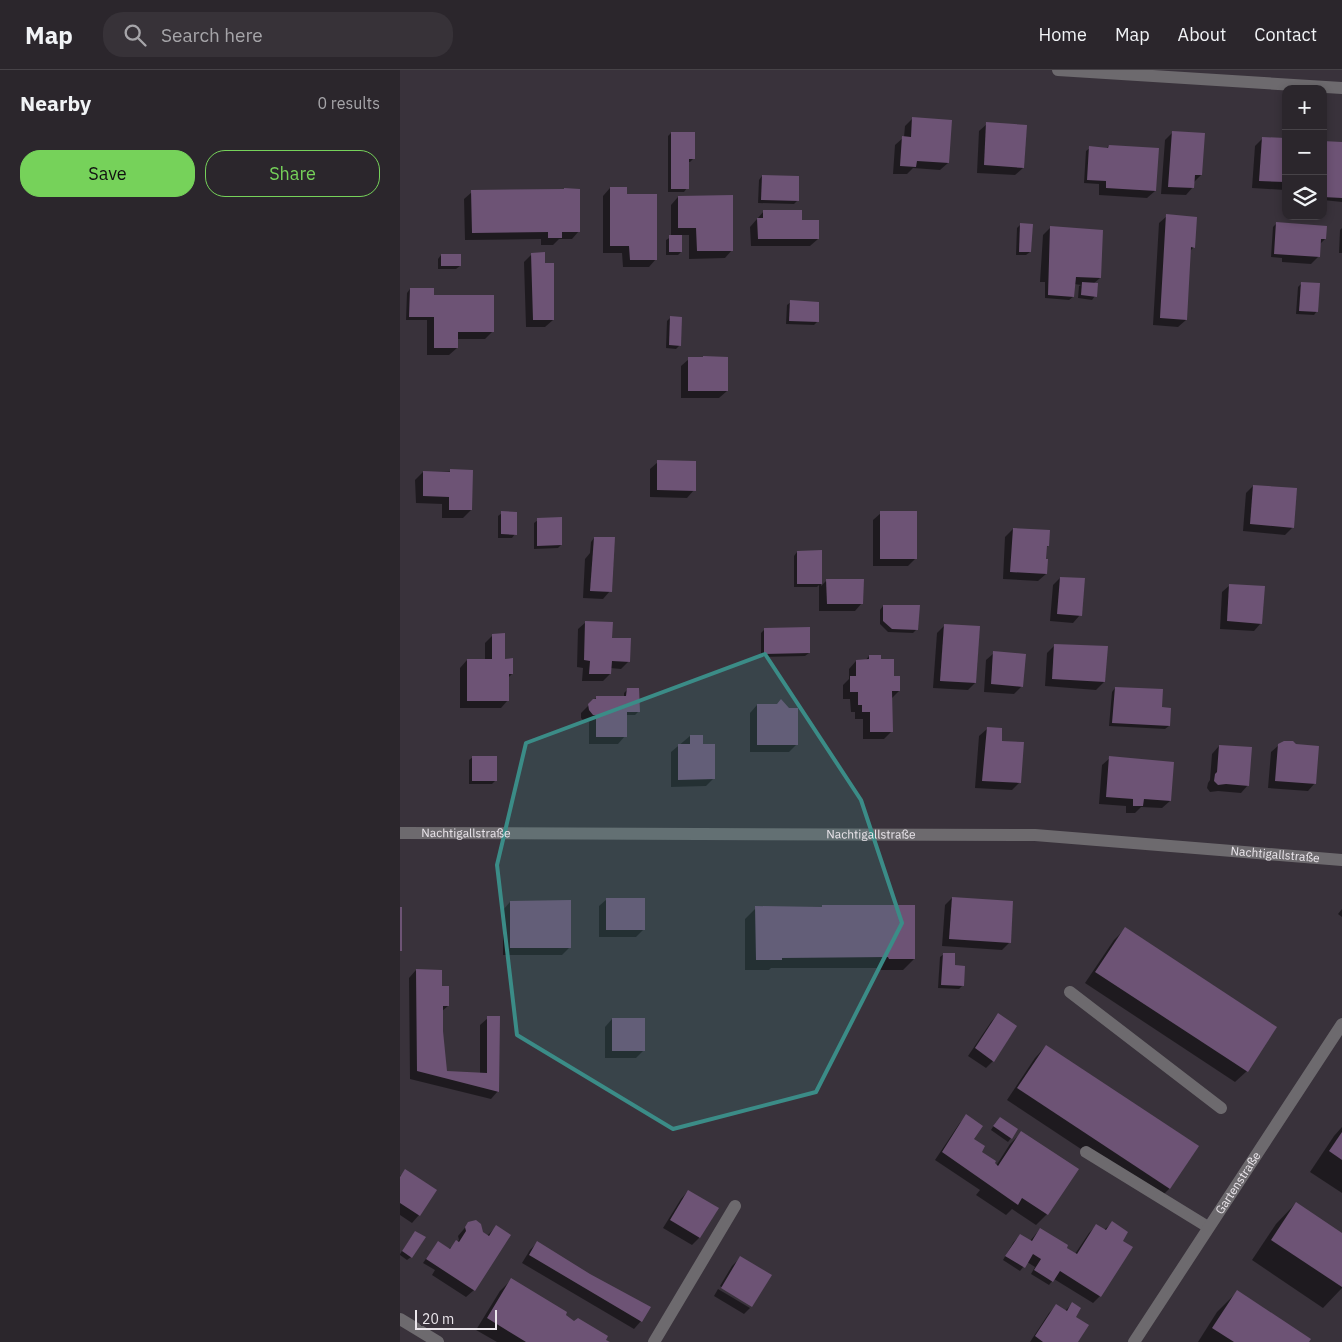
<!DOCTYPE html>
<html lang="en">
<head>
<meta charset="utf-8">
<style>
	:root { --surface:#2b262c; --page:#373238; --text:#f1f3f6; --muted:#a6a5a9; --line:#474348; --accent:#76d25a }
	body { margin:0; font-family:"IBM Plex Sans",sans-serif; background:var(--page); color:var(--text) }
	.controls { position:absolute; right:15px; top:15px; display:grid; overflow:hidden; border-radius:10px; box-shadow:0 2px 8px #0003 }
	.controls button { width:45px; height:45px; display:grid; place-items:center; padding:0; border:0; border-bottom:1px solid var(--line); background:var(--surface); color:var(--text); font:25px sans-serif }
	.scale { position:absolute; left:15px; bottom:12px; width:82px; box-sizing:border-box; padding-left:5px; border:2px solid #ebe6ec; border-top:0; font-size:14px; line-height:18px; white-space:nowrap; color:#ebe6ec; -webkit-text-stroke:4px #39323b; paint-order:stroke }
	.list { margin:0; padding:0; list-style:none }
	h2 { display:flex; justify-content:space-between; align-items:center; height:65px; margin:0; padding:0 20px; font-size:21px }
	h2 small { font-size:16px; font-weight:400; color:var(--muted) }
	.actions { display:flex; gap:10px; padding:15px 20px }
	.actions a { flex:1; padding:11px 0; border:1px solid var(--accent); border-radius:20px; text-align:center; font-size:18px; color:var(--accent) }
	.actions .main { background:var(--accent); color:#111 }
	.icon { flex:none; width:28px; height:28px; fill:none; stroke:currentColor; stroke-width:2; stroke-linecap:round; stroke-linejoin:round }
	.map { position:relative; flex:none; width:942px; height:1272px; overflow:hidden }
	header { display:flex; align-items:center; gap:30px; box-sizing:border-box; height:70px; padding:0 25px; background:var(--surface); border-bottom:1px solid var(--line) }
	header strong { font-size:24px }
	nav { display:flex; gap:28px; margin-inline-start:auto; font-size:18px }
	.search { width:350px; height:45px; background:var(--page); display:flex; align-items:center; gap:12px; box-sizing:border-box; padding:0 18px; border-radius:20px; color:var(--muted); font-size:19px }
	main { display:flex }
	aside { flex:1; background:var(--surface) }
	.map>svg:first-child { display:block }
	.shadow { fill:#0007 }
	.building { fill:#6d5375 }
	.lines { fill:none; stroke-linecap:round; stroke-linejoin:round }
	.minor { stroke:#6d6a6e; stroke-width:12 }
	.marked { fill:#3b8c87; fill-opacity:0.2; stroke:#3b8c87; stroke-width:4; stroke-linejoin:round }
	.labels { text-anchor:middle; stroke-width:5; stroke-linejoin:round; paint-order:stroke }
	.street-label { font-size:12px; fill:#ebe6ec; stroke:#39323b }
</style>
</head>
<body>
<header>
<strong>Map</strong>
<div class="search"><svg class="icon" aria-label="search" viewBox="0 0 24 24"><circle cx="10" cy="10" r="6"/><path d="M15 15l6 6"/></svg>Search here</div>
<nav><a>Home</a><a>Map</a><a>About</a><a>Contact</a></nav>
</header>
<main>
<aside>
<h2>Nearby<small>0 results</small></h2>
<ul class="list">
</ul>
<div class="actions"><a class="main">Save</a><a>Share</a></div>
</aside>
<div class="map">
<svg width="942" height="1272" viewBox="0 0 942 1272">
	<rect width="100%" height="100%" fill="#39323b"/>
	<g class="shadow">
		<polygon points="512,49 548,93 540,100 513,98 507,104 493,104 495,75 504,67 505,56"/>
		<polygon points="587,54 623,98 615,105 577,103 579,61"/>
		<polygon points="773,62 801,105 794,112 793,117 786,125 761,124 765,70"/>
		<polygon points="271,63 294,88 290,92 287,92 287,118 284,122 268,122 268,66"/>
		<polygon points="863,68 886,70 885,120 852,118 855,76"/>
		<polygon points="923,72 942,73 942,132 923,130"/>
		<polygon points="709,76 755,121 747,128 699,125 699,114 684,113 686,81 690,78 706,79"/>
		<polygon points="362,106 398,130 394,134 358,133 359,110"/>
		<polygon points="210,118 226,125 256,189 249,197 223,197 222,183 203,183 203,126"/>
		<polygon points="72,122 179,161 172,169 159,169 153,175 141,175 141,169 65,170 64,129"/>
		<polygon points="278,127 332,180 325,188 289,189 289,165 281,165 281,182 278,185 266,185 266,170 271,167 271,135"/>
		<polygon points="364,141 400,151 418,169 410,176 351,176 350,157"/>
		<polygon points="767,146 794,177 790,181 786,250 778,257 753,255 759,153"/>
		<polygon points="877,153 925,169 919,175 919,186 911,194 882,192 882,188 871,187 873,157"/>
		<polygon points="621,154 630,182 626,185 616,185 617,158"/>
		<polygon points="651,157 700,208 693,214 695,226 692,230 678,228 679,216 681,215 674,214 673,227 669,230 645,228 645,212 640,212 643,165"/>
		<polygon points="942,158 942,183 939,183 940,160"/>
		<polygon points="132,184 153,250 145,257 126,257 124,192"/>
		<polygon points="41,185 60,196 56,199 38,199 38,189"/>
		<polygon points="902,213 917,241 914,245 896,244 898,217"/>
		<polygon points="10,219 33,228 92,262 85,269 57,269 57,278 49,285 27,285 27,250 6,250 7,223"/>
		<polygon points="391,232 417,252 414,255 386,254 387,235"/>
		<polygon points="271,247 280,275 276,279 266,278 267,251"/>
		<polygon points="289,289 327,321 319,328 281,328 281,296"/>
		<polygon points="258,392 294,420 287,428 250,427 250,399"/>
		<polygon points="72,401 71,440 63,448 42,448 42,434 16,433 15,410 23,402"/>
		<polygon points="853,416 893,457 885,465 843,461 846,423"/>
		<polygon points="102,443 115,464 112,468 98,468 98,446"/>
		<polygon points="481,443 516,488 508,496 473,496 473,450"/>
		<polygon points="138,450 161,475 158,478 134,479 134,453"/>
		<polygon points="613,459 648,476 645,478 646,504 638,511 603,509 605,467"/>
		<polygon points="194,468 210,521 203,529 183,528 185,489 190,483 191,472"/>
		<polygon points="397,482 420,482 421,516 427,510 462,533 455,541 419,541 419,515 417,517 394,517 394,486"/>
		<polygon points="660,508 680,545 673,553 650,551 653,515"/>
		<polygon points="830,515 861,553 854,561 820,559 822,522"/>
		<polygon points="483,536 517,559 513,563 488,562 480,554 480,540"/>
		<polygon points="186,552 211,569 229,591 221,599 210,598 210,604 203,611 182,611 183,598 177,597 178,559"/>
		<polygon points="545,555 575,613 568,620 533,618 537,563"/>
		<polygon points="365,559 409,583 405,586 361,587 361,563"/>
		<polygon points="93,565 104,590 112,604 108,608 108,630 101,638 60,638 60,598 67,590 85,590 85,573"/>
		<polygon points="655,575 704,612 696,620 645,616 647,583"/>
		<polygon points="594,583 622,616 614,624 584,622 586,590"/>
		<polygon points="469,586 480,591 493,607 499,621 491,629 492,661 484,669 463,669 463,649 455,649 455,642 451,642 450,629 443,629 443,615 449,609 449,599 456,591 465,591"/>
		<polygon points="715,618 761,639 769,656 765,659 709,656 712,622"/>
		<polygon points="227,620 238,642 235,645 225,645 225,666 218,674 189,674 189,652 185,652 181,648 181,643 196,628 224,628 224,623"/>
		<polygon points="357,635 397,674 389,682 350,682 350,643"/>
		<polygon points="587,659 600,672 620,712 612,720 575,718 579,666"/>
		<polygon points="290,666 302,675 313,709 306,716 271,717 271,682"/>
		<polygon points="879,675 915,713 908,721 868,718 871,682"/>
		<polygon points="819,676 848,715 841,723 818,721 810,722 807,718 808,713 810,710 812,684"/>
		<polygon points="73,687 96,710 92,714 69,714 69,690"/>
		<polygon points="710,688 770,731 762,738 741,737 735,743 726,743 726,736 699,734 702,695"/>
		<polygon points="552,828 609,873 602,880 542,876 545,835"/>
		<polygon points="207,829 243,860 236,867 199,867 199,836"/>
		<polygon points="110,832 170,877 162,885 103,885 103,840"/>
		<polygon points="356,838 514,889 503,900 477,900 477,898 371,898 369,900 345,900 345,849"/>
		<polygon points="942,839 942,847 938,844"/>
		<polygon points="725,859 847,1001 835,1012 685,913 714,870"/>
		<polygon points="544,884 553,896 563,915 559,919 538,918 540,887"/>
		<polygon points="16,900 41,918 48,936 41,942 45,1002 80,1004 80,955 88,948 98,1021 91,1029 10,1009 9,908"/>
		<polygon points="598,944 593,991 586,998 568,986 591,952"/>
		<polygon points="212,949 243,981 236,988 205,988 205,957"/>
		<polygon points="646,976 797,1076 769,1119 758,1130 607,1030 635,988"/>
		<polygon points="566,1046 573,1070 580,1082 596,1096 610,1074 621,1063 647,1144 636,1155 612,1139 606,1145 576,1125 580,1120 535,1090 559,1054"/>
		<polygon points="596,1052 611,1068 608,1072 591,1060"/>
		<polygon points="942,1057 942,1123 910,1102 934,1066"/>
		<polygon points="6,1101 19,1145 12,1153 0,1145 0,1106"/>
		<polygon points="288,1121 317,1139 299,1168 292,1175 263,1158 281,1129"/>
		<polygon points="896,1133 942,1164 942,1218 923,1238 852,1190 876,1154"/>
		<polygon points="69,1153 87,1166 96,1157 74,1220 66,1227 32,1205 35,1200 23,1193 38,1172 49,1179 57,1172 59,1170 58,1166"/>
		<polygon points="712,1153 700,1226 693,1233 654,1209 649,1215 631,1204 635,1197 627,1192 620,1201 603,1190 613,1173 620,1165 630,1171 640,1159 675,1184 689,1163 696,1156 704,1160"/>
		<polygon points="12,1166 11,1187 7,1190 0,1185 0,1184"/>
		<polygon points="137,1173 241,1251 234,1259 122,1193 130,1180"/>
		<polygon points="340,1188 370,1206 351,1237 351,1235 320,1216 332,1196"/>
		<polygon points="111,1210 164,1246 207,1272 97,1272 76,1260 100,1221"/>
		<polygon points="318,1219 350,1238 344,1244 314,1226"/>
		<polygon points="837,1222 907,1272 798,1272 817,1242"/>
		<polygon points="672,1234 676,1272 630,1272 649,1243 656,1236 665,1241"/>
	</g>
	<g class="building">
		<polygon points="512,47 552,50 549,93 517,91 516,97 500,96 502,66 511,67"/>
		<polygon points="586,52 627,55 624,98 584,95"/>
		<polygon points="772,61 805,63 802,105 795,105 794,118 768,117"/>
		<polygon points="271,62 295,62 295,89 289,89 289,119 271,119"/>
		<polygon points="862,67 886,68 886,112 859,111"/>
		<polygon points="923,71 942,72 942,128 923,127"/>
		<polygon points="709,75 759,78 756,121 706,118 706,111 687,110 689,76 708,78"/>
		<polygon points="362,105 399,106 399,131 361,130"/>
		<polygon points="210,117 227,117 227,124 257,124 257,190 230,190 229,176 210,176"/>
		<polygon points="164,118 180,119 180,162 162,162 162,168 148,168 148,162 72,163 71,120 164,119"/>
		<polygon points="333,125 333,181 297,181 296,158 278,158 278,126"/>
		<polygon points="363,140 402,140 402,150 419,150 419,169 358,169 357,148 363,148"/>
		<polygon points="766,144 797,147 795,178 791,177 787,250 760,248"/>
		<polygon points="876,152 927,156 926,169 921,169 920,187 874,184"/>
		<polygon points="620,153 633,154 631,182 619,182"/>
		<polygon points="650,156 703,160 701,208 676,207 674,227 648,225"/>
		<rect x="269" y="165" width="13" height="17"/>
		<polygon points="145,182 145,193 154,193 154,250 133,250 131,183"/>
		<rect x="41" y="184" width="20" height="12"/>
		<polygon points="682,212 698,213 697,227 681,225"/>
		<polygon points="901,212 920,213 918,242 899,241"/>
		<polygon points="10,218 34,218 34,225 94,225 94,262 58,262 58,278 34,278 34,247 9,247"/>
		<polygon points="390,230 419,232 419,252 389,251"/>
		<polygon points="270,246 282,247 281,276 269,275"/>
		<polygon points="303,286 328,287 328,321 288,321 288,287 303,287"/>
		<polygon points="257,390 296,391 296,421 257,420"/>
		<polygon points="50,399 73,400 72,440 49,440 49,427 23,426 23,401 50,402"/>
		<polygon points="853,415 897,418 894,458 850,454"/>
		<polygon points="101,441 117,442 117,465 101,464"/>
		<rect x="480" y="441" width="37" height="48"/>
		<polygon points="162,447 162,475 137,476 137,448"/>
		<polygon points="613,458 650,460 649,476 647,476 646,489 648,489 647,504 610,502"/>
		<polygon points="194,467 215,467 212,522 190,521"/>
		<polygon points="422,480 422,514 397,514 397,481"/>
		<polygon points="660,507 685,508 682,546 657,544"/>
		<polygon points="426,509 464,509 463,534 427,534"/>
		<polygon points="829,514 865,516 862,554 827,551"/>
		<polygon points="483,535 520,535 518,560 492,559 483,551"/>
		<polygon points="185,551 213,552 212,568 231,568 230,592 212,591 211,604 189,604 190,591 184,590"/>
		<polygon points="544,554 580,556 576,613 540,611"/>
		<polygon points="410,557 410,583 364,584 364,558"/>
		<polygon points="105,563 105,589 113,588 113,604 109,604 109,631 67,631 67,589 92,589 92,564"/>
		<polygon points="654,574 708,576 705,612 652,609"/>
		<polygon points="593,581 626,584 623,617 591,614"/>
		<polygon points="469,585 481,585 481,589 494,589 494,606 500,606 500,621 492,621 493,662 470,662 470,642 462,642 462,635 458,635 458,622 450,622 450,606 456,606 456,590 469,589"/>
		<polygon points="715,617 763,619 762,637 771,638 770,656 712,653"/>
		<polygon points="227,618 239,618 240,642 227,642 227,667 196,667 196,645 193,645 189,640 188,634 193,629 196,629 196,626 226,626"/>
		<polygon points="381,629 389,638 398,638 398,675 357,675 357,634 377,634"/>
		<polygon points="587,657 602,658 602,671 624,672 621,713 582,711"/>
		<polygon points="290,665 303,665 303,674 315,674 315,709 278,710 278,674 290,674"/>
		<polygon points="884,671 893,671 896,674 919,676 916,714 875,711 878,674"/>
		<polygon points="819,675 852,677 849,716 826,714 818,715 814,711 815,704 817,702"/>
		<rect x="72" y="686" width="25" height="25"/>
		<polygon points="709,686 774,692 771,731 744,729 743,736 733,736 733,729 706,727"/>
		<polygon points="552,827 613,831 611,873 549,869"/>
		<rect x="206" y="828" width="39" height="32"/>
		<polygon points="171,830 171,878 110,878 110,831"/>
		<polygon points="422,835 515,835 515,889 489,889 488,887 382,888 382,890 356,890 355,836 422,837"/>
		<rect x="0" y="837" width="2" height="44"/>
		<polygon points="725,857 877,957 848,1002 695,902"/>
		<polygon points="543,883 555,883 555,895 565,896 564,916 541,915"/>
		<polygon points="16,899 42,900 42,916 49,916 49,936 43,936 43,961 47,1001 87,1003 87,946 100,946 99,1022 17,1001"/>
		<polygon points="598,943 617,956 594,992 575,978"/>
		<rect x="212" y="948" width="33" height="33"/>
		<polygon points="646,975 799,1076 770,1119 617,1018"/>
		<polygon points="566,1044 583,1056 574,1069 585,1076 582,1082 596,1091 595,1093 598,1096 621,1061 679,1099 648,1145 622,1128 618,1135 542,1082"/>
		<polygon points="600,1047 618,1059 612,1069 593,1056"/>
		<polygon points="942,1062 942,1090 929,1081"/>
		<polygon points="5,1099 37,1120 20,1146 0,1133 0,1107"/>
		<polygon points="288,1120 319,1138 300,1168 270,1150"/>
		<polygon points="896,1132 942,1163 942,1217 871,1170"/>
		<polygon points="76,1150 81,1154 83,1162 89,1166 96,1155 111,1165 75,1221 26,1189 38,1171 50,1179 56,1170 59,1172 66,1161 65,1157 68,1152"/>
		<polygon points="712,1151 728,1162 723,1171 733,1177 701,1227 660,1201 653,1212 634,1200 641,1189 633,1184 625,1198 605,1186 620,1164 632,1171 640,1158 668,1175 667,1178 677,1184 696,1154 706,1160"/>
		<polygon points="15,1161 26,1167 12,1188 2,1181"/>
		<polygon points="137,1171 190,1204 251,1237 242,1252 129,1185"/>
		<polygon points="340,1186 372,1205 352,1237 321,1218"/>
		<polygon points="111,1208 167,1242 166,1245 174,1251 178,1248 208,1266 206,1270 210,1272 126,1272 87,1248"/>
		<polygon points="837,1220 911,1269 909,1272 834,1272 812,1258"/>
		<polygon points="672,1232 681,1238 676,1247 689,1255 678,1272 643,1272 635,1266 656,1234 667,1241"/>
	</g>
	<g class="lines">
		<g class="minor">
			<polyline points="658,0 942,18"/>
			<path id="s1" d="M0,763L635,765L942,790"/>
			<polyline points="670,922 821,1038"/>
			<polyline points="686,1082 808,1157"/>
			<polyline points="0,1249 38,1272"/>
			<polyline points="254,1272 335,1136"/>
			<path id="s2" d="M734,1272L942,954"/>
		</g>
	</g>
	<path class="marked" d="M365,584L461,730L502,853L416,1022L273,1059L117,965L97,795L126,673Z"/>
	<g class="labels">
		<g class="street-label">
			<text dy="4" stroke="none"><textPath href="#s1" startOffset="66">Nachtigallstraße</textPath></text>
			<text dy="4" stroke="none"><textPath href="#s1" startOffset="471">Nachtigallstraße</textPath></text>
			<text dy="4" stroke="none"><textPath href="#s1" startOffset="876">Nachtigallstraße</textPath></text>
			<text dy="4" stroke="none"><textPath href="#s2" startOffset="190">Gartenstraße</textPath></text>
		</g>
	</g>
</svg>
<div class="controls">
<button>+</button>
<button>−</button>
<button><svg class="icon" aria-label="layers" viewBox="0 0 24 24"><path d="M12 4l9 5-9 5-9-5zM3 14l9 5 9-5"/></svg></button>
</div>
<div class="scale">20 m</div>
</div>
</main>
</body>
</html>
